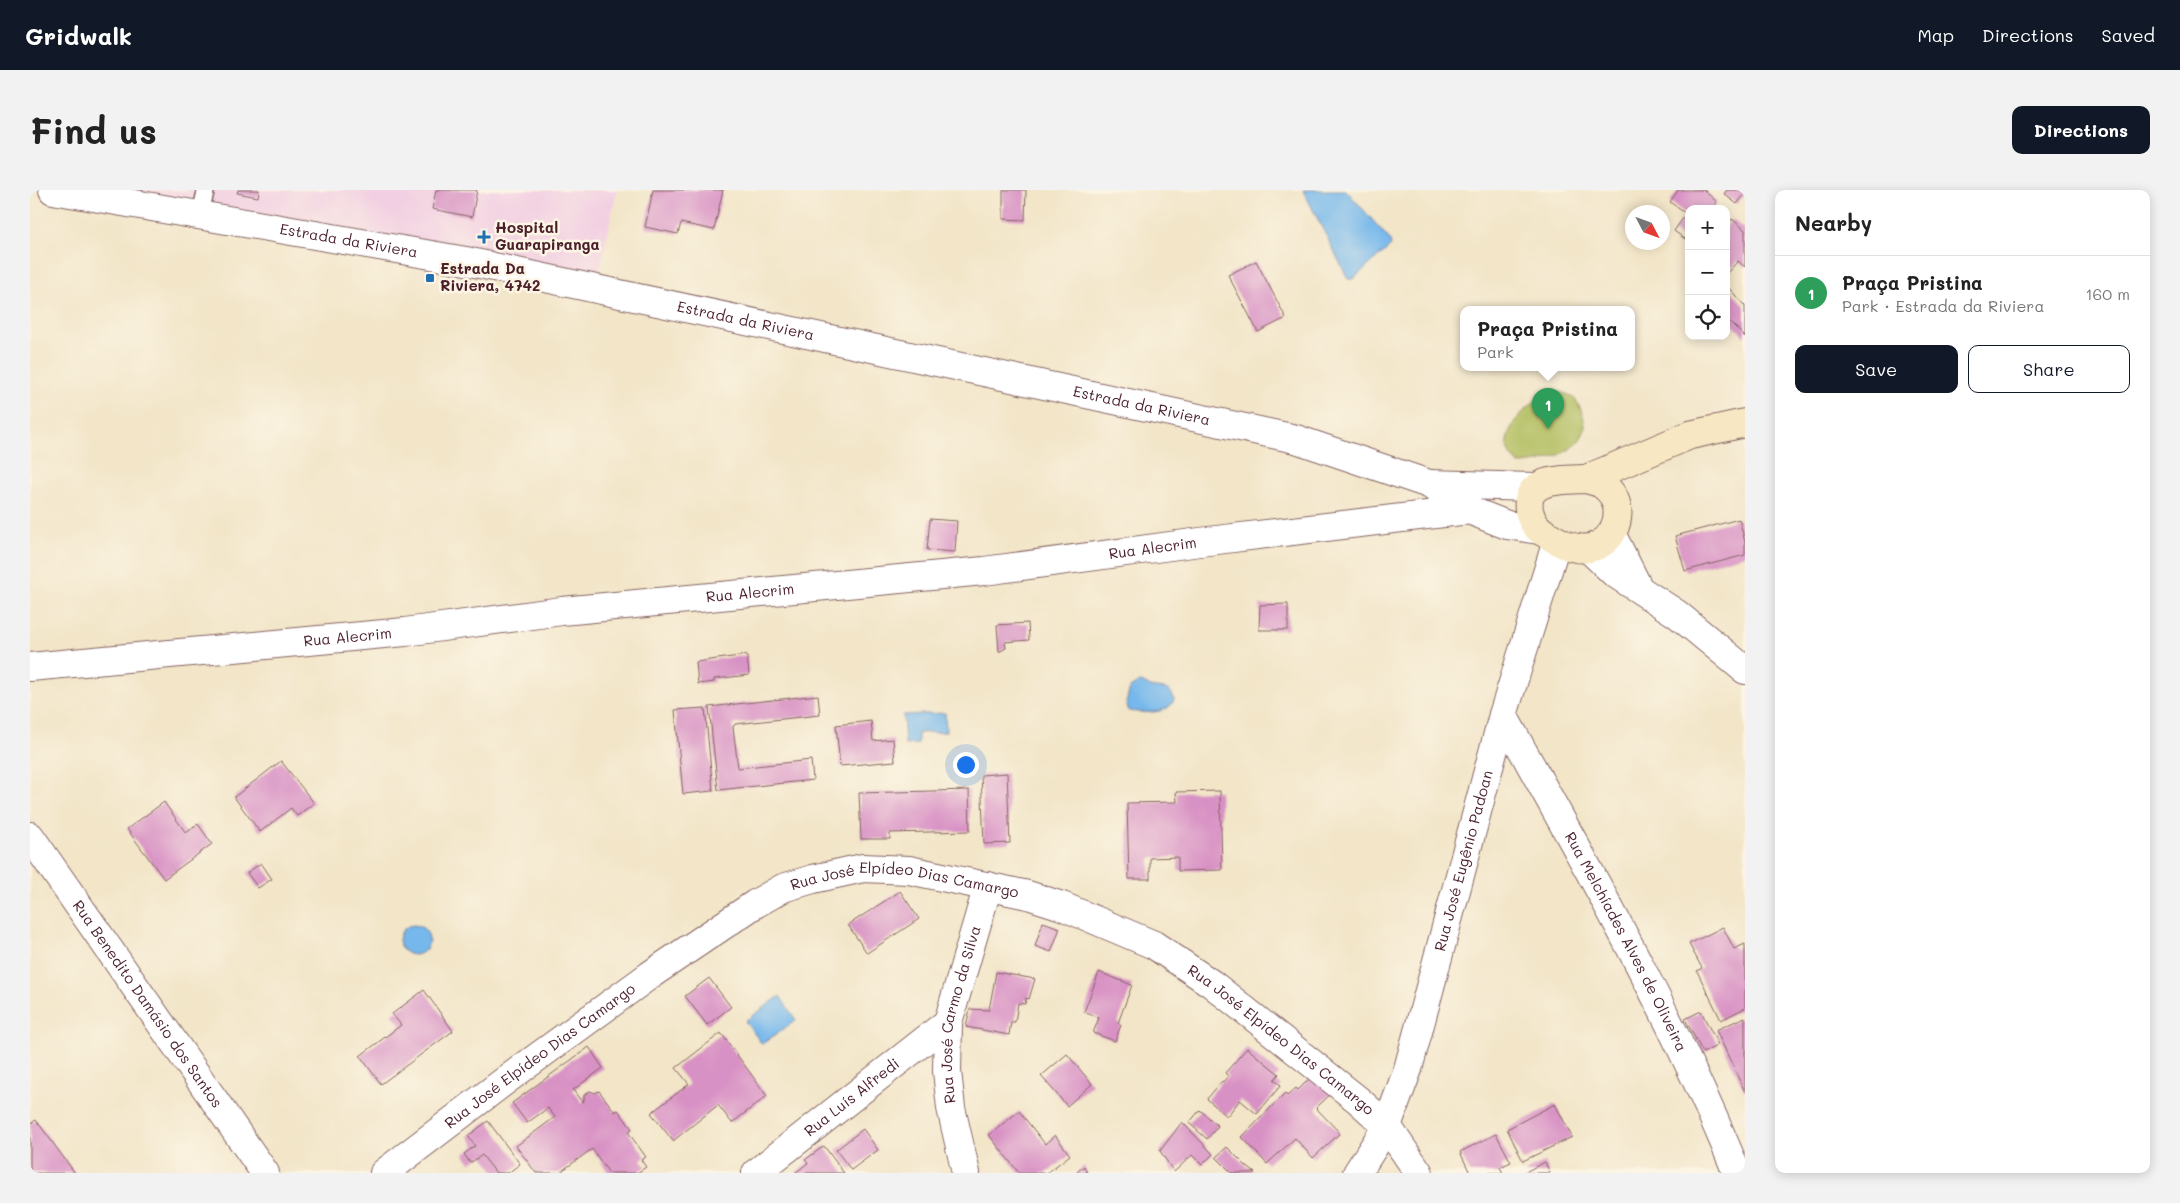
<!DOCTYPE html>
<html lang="en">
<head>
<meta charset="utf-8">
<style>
	:root { --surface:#fff; --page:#f2f2f2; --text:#222; --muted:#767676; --line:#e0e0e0; --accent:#111827 }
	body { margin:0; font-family:Mali,sans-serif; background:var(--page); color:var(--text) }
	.controls { position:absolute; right:15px; top:15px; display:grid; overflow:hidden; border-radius:10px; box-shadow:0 2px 12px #0003 }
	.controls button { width:45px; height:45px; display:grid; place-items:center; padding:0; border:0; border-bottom:1px solid var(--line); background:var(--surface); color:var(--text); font:25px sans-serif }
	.compass { position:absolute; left:1595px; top:15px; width:45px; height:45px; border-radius:50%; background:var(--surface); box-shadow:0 2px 12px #0003; rotate:131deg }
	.you { position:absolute; left:935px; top:574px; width:18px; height:18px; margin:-12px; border:4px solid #fff; border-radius:50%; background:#1a73e8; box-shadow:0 0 0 8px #1a73e833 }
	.badge { display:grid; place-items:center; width:32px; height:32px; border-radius:50%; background:var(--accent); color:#fff; font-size:16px; font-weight:700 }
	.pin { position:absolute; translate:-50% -41px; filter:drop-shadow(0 1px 2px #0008) }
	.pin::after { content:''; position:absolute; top:26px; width:18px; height:15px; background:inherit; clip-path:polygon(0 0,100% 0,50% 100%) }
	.popup { position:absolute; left:1430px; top:116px; width:175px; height:65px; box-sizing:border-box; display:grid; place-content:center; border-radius:10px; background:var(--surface); filter:drop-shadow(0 1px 4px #0005); font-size:16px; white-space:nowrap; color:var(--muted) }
	.popup b { font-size:19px; color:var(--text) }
	.popup::after { content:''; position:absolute; left:50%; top:100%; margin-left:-10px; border:10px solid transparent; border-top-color:var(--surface) }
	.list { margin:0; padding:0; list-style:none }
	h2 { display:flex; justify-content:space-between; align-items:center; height:65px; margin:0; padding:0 20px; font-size:21px }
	h2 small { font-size:16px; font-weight:400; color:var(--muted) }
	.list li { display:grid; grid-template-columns:32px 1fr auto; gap:15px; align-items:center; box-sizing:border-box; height:75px; padding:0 20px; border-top:1px solid var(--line) }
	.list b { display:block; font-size:19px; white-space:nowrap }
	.list p { margin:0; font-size:16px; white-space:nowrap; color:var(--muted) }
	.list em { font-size:16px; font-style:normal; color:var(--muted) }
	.actions { display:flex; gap:10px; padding:15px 20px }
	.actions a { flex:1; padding:11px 0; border:1px solid var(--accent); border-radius:10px; text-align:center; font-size:18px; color:var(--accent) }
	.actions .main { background:var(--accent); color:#fff }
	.icon { flex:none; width:28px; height:28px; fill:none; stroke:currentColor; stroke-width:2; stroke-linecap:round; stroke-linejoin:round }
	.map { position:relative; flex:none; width:1715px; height:983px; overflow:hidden; border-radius:10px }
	header { display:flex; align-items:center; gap:30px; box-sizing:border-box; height:70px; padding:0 25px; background:var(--accent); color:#fff }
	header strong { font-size:24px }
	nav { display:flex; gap:28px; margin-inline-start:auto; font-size:18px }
	.intro { display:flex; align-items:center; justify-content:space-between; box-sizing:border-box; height:120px; padding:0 30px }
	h1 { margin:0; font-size:35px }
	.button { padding:12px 22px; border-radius:10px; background:var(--accent); color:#fff; font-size:18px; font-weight:700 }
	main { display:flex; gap:30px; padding:0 30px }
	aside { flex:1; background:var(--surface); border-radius:10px; box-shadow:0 2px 12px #0003 }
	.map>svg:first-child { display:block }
	.built { fill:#f2cfe2 }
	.green { fill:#b2be60; stroke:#7e6e46 }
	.water { fill:#76b8eb; stroke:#606c8b }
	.building { fill:#d891c4 }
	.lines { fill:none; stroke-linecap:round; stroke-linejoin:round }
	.lane-casing { stroke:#856462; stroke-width:19 }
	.street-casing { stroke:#856462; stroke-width:30 }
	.secondary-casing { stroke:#856462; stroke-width:30 }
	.lane { stroke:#fff; stroke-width:16 }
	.street { stroke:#fff; stroke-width:28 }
	.secondary { stroke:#f7e8c3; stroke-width:28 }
	.poi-dot { fill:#1f6fb2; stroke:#fcf5e5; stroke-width:2 }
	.labels { text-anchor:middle; stroke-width:5; stroke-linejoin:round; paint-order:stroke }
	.poi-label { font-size:15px; font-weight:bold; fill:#4a1f2b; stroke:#fcf5e5; text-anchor:start }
	.street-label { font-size:15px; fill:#4a1f2b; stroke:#fcf5e5 }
</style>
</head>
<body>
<header>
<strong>Gridwalk</strong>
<nav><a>Map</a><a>Directions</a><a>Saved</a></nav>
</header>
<div class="intro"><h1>Find us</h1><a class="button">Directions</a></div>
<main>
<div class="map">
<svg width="1715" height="983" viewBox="0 0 1715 983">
	<rect width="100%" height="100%" fill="#fcf5e5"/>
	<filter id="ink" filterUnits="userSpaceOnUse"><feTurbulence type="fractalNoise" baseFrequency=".02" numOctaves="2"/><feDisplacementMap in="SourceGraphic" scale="10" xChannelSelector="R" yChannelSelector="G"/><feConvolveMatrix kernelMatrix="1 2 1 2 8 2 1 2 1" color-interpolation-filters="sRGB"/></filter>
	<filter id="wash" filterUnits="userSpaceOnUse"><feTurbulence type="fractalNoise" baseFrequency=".0096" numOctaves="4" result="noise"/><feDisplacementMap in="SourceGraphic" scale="20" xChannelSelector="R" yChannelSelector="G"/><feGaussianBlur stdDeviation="1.12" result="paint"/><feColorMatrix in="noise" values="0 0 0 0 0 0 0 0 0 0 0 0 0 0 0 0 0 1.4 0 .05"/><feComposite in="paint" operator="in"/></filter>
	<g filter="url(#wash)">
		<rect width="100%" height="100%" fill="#f2e5c8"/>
		<polygon class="built" points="94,0 587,0 567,94"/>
		<path class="green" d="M1528,202C1539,203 1547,208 1551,220C1552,224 1555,230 1555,235C1554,262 1511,274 1489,274C1486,270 1481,266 1479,262C1469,242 1497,215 1513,206C1517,204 1523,203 1528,202Z"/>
		<g class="water">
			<polygon points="1273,0 1316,0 1360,50 1361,56 1323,89 1318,89"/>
			<path d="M1109,492C1115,492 1118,497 1124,498C1134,499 1140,497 1144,509C1140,525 1113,523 1099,521L1096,513L1100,498Z"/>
			<polygon points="915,523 916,542 888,543 888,554 875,555 873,525"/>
			<circle cx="384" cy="750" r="15"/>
			<polygon points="750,806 766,830 732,854 715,831"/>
		</g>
		<g id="blocks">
			<g class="building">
				<polygon points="208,0 229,0 228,7 207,3"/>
				<polygon points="406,0 447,0 442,27 402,19"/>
				<polygon points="623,0 693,0 684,40 651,33 648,44 615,37"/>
				<polygon points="973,0 996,0 995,30 973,29"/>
				<polygon points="1648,0 1674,0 1687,12 1682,19 1659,19 1659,44 1655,49 1644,41 1656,24 1640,12"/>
				<polygon points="1697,0 1715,0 1715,4 1707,14 1694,4"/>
				<polygon points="1702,29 1715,40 1715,77 1708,71 1696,84 1696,37"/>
				<polygon points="1226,71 1256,128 1228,142 1198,85"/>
				<polygon points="1696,95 1715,116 1715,147 1696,128"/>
				<polygon points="900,329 927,331 925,362 897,360"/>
				<polygon points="1709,329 1715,352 1715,365 1655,381 1645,346"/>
				<polygon points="1258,414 1258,440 1229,440 1230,415"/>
				<polygon points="998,433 999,450 975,452 976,458 969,462 967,435"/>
				<polygon points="717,465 719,485 684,489 684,492 668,494 666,472"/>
				<polygon points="788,505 790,525 705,534 703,537 708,578 781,570 783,590 688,600 679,517"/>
				<polygon points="675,518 683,601 653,604 645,520"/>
				<polygon points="841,531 843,551 863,549 865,571 810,576 806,535"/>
				<polygon points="251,571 284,613 267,626 261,618 230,642 204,607"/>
				<polygon points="977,583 980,653 954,654 951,585"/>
				<polygon points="939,600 940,641 860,643 860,649 831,649 829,603"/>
				<polygon points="1190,601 1192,680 1148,681 1148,667 1120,668 1120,689 1099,689 1097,613 1147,612 1146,602"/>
				<polygon points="134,612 156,643 168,634 182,654 134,689 97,639"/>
				<polygon points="231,673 242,689 228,698 217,683"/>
				<polygon points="870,701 889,729 837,763 818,735"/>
				<polygon points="1013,732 1030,738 1021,762 1005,756"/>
				<polygon points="1693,737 1704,759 1715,754 1715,818 1691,830 1667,781 1672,778 1659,754"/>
				<polygon points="966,782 1005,789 999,809 996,808 995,814 988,813 985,832 981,832 979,845 936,837 940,819 959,820"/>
				<polygon points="1069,782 1102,795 1088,833 1091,835 1085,851 1063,843 1069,828 1054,822"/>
				<polygon points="679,788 701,817 677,835 655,806"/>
				<polygon points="394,800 423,841 351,894 330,866 371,835 362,824"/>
				<polygon points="1671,821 1688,855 1673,863 1655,829"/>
				<polygon points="1715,827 1715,902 1686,840"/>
				<polygon points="691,843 737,906 702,933 688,915 643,951 621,923 659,894 646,878"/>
				<polygon points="559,857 573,878 543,900 552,912 554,911 554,905 560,901 565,903 569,901 585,922 588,920 602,939 598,942 616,967 611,970 616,977 607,983 579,983 562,959 529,983 506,983 486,956 525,927 518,918 497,933 482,913"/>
				<polygon points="1217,858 1249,884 1244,890 1251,895 1227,924 1210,910 1197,926 1177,909 1192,891 1193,892 1198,886 1195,883"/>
				<polygon points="1037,864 1062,894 1037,916 1011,886"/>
				<polygon points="1282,879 1305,900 1286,918 1310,943 1283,968 1265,948 1237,974 1212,947 1253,905 1255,903 1257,906 1266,898 1268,900 1279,889 1275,885"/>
				<polygon points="1525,914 1542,947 1493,971 1477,939"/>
				<polygon points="1170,920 1188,936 1177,949 1159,933"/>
				<polygon points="989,921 1015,954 1025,945 1040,965 1017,983 989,983 959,945"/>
				<polygon points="6,930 45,983 0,983 0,934"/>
				<polygon points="458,931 490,974 478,983 466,983 452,965 440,973 434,964 445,956 438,946"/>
				<polygon points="1152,932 1183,964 1172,975 1162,965 1144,982 1130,961"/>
				<polygon points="833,939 848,960 821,980 806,960"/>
				<polygon points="1466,944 1481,972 1470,977 1473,983 1440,983 1430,962"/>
				<polygon points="794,956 814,983 765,983 778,973 775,970"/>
				<polygon points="1197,957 1215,975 1225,983 1202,983 1186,967"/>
				<polygon points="1515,972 1520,983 1493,983"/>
				<polygon points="1054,976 1057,983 1046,983"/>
			</g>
		</g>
	</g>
	<g filter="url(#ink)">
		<use href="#blocks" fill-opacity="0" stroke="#856462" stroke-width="1"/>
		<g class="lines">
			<defs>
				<polyline id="lane" points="170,25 176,0"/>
				<g id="street">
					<path id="s1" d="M23,0L436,71L1266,249L1399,294L1439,320L1477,335L1509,340"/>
					<polyline points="1399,294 1505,297"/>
					<polyline points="1582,345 1608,397"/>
					<polyline points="1559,359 1584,383 1647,424 1715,480"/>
					<path id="s2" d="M0,477L375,442L532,421L954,381L1170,352L1439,320"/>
					<path id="s3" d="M1473,525C1556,675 1642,824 1707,983"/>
					<path id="s4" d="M0,646L235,983"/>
					<path id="s5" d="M354,983L476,890L620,785L725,714L753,698L783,689L833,678L879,680L998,705L1032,716L1124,755L1182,794L1328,910L1357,936L1389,983"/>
					<path id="s6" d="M726,983L918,832"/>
					<path id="s7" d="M936,983L921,918L917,881L918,832L958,696"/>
					<path id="s8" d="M1327,983L1357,936L1378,879L1473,525L1527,351"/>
				</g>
				<g id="secondary">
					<path d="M1556,289C1562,291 1570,292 1574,296C1598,314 1588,353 1559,358C1544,361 1529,352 1516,344C1507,339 1501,331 1499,320C1494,287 1534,290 1556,289Z"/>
					<polyline points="1556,289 1660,245 1715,233"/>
				</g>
			</defs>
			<use href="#lane" class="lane-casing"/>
			<use href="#street" class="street-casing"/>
			<use href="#secondary" class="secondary-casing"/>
			<use href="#lane" class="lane"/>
			<use href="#street" class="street"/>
			<use href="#secondary" class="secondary"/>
		</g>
	</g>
	<g class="poi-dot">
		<path d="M451.5 39.5h5v5h5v5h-5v5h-5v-5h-5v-5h5z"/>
		<rect x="395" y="83" width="10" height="10" rx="2.5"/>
	</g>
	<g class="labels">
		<g class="poi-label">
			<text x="465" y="43">Hospital<tspan x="465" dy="17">Guarapiranga</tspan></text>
			<text x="410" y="84">Estrada Da<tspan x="410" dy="17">Riviera, 4742</tspan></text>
		</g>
		<g class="street-label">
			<text dy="5" stroke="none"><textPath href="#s1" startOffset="300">Estrada da Riviera</textPath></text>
			<text dy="5" stroke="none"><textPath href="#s1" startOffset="705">Estrada da Riviera</textPath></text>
			<text dy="5" stroke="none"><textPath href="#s1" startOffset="1110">Estrada da Riviera</textPath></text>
			<text dy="5" stroke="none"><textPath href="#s2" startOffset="1129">Rua Alecrim</textPath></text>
			<text dy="5" stroke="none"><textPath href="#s2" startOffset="724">Rua Alecrim</textPath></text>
			<text dy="5" stroke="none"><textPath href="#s2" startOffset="319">Rua Alecrim</textPath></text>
			<text dy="5" stroke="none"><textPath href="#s8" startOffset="332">Rua José Eugênio Padoan</textPath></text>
			<text dy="5" stroke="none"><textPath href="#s5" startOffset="615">Rua José Elpídeo Dias Camargo</textPath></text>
			<text dy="5" stroke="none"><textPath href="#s3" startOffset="258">Rua Melchíades Alves de Oliveira</textPath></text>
			<text dy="5" stroke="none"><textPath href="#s4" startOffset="205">Rua Benedito Damásio dos Santos</textPath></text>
			<text dy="5" stroke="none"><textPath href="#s7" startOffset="162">Rua José Carmo da Silva</textPath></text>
			<text dy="5" stroke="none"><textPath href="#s5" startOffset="1035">Rua José Elpídeo Dias Camargo</textPath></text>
			<text dy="5" stroke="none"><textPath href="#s5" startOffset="195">Rua José Elpídeo Dias Camargo</textPath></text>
			<text dy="5" stroke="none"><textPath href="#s6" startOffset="122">Rua Luís Alfredi</textPath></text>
		</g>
	</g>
</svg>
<div class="controls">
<button>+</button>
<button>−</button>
<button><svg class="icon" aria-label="locate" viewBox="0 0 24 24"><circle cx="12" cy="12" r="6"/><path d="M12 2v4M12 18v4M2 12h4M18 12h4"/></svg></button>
</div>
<svg class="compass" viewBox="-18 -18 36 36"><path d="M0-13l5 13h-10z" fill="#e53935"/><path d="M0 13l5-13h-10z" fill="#767676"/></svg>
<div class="you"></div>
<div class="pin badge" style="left:1518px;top:239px;background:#2e9e5b">1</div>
<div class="popup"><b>Praça Pristina</b>Park</div>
</div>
<aside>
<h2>Nearby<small></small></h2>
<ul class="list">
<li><span class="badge" style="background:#2e9e5b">1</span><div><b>Praça Pristina</b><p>Park · Estrada da Riviera</p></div><em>160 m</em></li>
</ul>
<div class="actions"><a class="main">Save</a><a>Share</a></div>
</aside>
</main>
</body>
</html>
